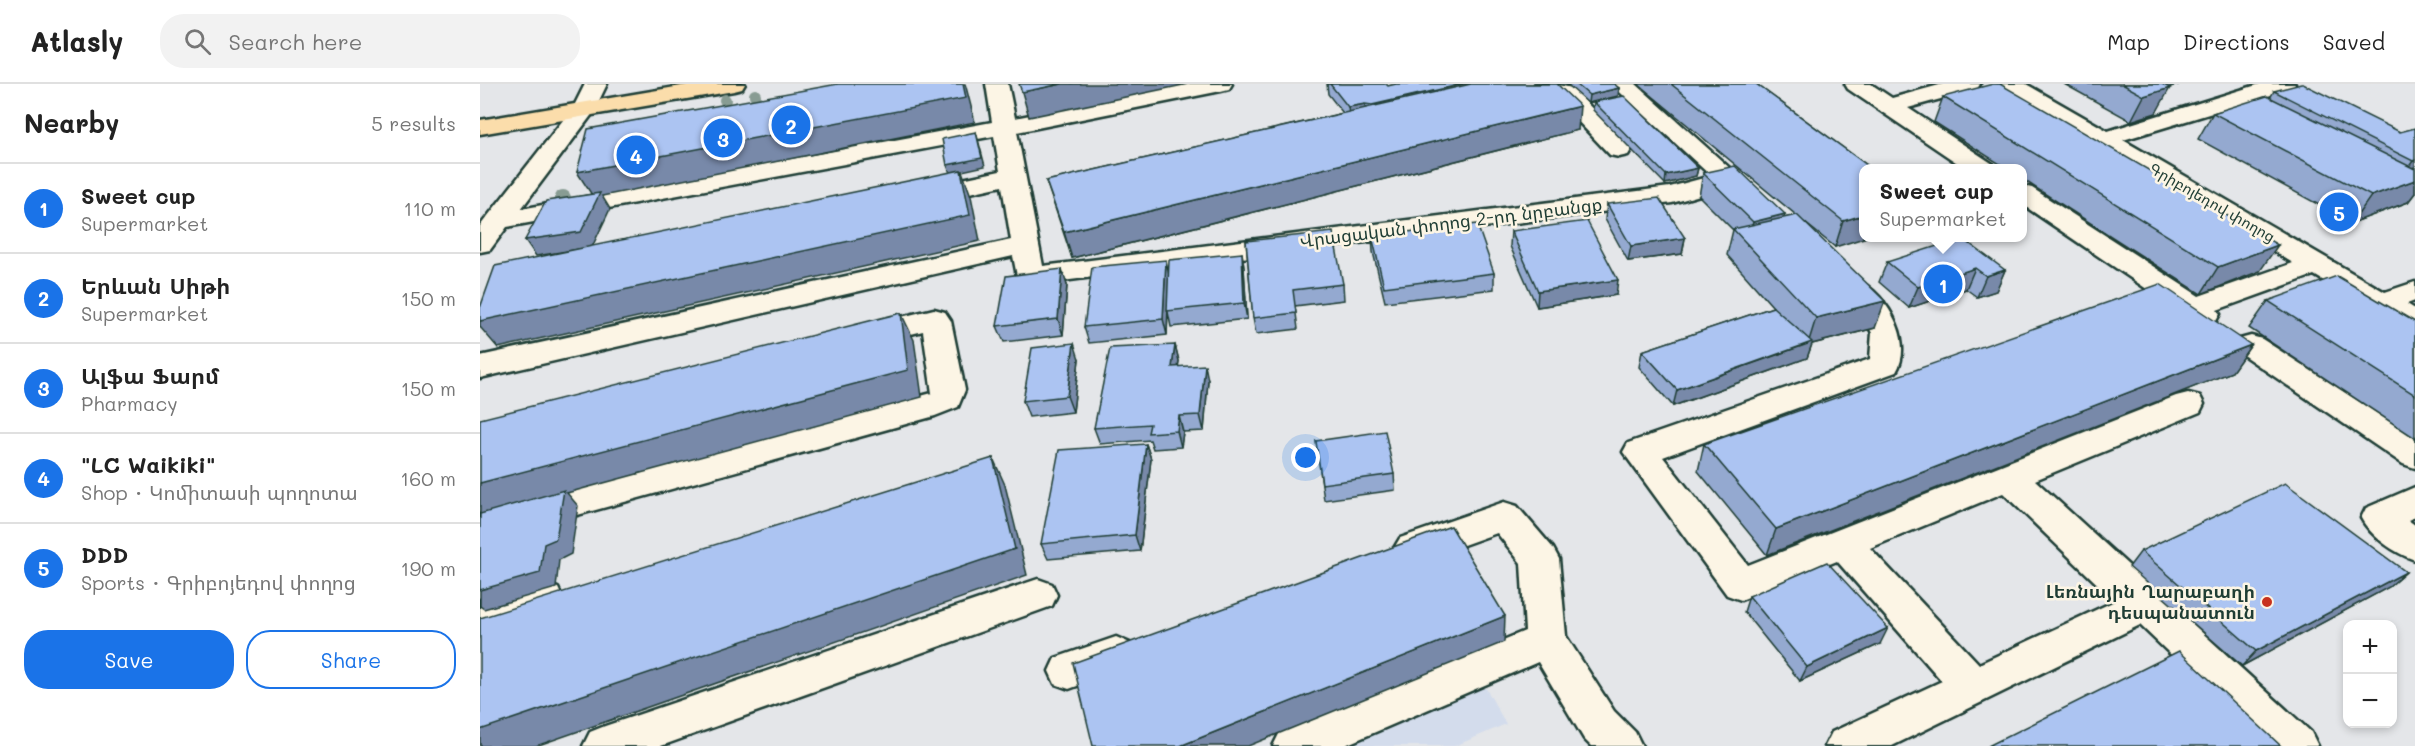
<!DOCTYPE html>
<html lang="en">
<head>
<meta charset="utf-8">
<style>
	:root { --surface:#fff; --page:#f2f2f2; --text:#222; --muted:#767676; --line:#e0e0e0; --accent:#1a73e8 }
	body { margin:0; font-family:Mali,"Noto Sans Armenian",sans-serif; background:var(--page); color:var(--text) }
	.controls { position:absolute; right:18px; bottom:18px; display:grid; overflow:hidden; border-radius:12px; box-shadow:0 3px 9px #0003 }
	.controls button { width:54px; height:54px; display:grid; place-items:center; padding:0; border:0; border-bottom:2px solid var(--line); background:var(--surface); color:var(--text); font:30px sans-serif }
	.you { position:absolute; left:826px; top:374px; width:21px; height:21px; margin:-15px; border:4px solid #fff; border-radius:50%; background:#1a73e8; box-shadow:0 0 0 9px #1a73e833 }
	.badge { display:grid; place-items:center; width:39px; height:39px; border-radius:50%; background:var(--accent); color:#fff; font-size:20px; font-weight:700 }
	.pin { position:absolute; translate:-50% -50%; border:3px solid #fff; box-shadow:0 2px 6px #0006 }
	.popup { position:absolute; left:1379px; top:80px; width:168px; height:78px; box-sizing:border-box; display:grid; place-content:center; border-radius:12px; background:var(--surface); filter:drop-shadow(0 2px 4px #0005); font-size:20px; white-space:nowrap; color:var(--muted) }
	.popup b { font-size:22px; color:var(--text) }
	.popup::after { content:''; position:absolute; left:50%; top:100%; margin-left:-12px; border:12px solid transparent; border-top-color:var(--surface) }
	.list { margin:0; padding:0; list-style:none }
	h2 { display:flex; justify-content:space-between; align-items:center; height:78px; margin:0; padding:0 24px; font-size:26px }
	h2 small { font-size:20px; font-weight:400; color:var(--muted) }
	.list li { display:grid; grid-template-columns:39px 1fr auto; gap:18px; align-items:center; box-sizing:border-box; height:90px; padding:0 24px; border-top:2px solid var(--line) }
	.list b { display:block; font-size:22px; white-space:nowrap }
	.list p { margin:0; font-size:20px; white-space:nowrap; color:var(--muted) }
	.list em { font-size:20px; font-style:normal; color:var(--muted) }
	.actions { display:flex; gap:12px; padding:18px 24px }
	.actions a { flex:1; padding:14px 0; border:2px solid var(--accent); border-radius:24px; text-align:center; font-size:21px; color:var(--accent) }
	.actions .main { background:var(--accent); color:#fff }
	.icon { flex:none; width:33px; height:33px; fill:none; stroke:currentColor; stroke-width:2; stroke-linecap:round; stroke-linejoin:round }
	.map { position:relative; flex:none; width:1935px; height:662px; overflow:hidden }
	header { display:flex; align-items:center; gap:36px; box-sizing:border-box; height:84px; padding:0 30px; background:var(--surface); border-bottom:2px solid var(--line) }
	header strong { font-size:28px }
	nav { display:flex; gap:33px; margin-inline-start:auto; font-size:21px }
	.search { width:420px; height:54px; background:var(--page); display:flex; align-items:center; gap:15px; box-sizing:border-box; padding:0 21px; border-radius:24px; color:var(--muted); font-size:22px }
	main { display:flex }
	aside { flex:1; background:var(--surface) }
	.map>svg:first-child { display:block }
	.built { fill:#d3dcec }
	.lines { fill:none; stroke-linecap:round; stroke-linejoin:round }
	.minor-casing { stroke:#1f3d34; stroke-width:5 }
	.major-casing { stroke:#1f3d34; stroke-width:5 }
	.minor { fill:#fcf5e5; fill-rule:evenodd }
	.major { fill:#fbddab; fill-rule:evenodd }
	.tree { fill:#889c93 }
	.wall { fill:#94a9d0; stroke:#1f3d34; stroke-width:1.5 }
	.shaded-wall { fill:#7889a9; stroke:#1f3d34; stroke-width:1.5 }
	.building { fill:#acc4f2; stroke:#1f3d34; stroke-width:1.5 }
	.poi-dot { fill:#c8321e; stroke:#fcf5e5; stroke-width:2 }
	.labels { text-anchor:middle; stroke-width:5; stroke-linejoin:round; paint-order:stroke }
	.far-street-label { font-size:15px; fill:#1f3d34; stroke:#fcf5e5 }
	.street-label { font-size:18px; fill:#1f3d34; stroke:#fcf5e5 }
	.poi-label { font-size:18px; font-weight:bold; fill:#1f3d34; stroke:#fcf5e5; text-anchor:end }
</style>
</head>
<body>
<header>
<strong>Atlasly</strong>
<div class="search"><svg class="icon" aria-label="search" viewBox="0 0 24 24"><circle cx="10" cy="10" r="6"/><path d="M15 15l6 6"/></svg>Search here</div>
<nav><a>Map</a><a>Directions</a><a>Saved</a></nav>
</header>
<main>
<aside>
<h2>Nearby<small>5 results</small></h2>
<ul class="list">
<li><span class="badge">1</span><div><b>Sweet cup</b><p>Supermarket</p></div><em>110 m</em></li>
<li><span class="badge">2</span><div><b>Երևան Սիթի</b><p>Supermarket</p></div><em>150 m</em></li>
<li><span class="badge">3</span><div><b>Ալֆա Ֆարմ</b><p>Pharmacy</p></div><em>150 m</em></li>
<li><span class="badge">4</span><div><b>&quot;LC Waikiki&quot;</b><p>Shop · Կոմիտասի պողոտա</p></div><em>160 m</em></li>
<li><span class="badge">5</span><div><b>DDD</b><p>Sports · Գրիբոյեդով փողոց</p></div><em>190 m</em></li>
</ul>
<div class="actions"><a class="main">Save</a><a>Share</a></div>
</aside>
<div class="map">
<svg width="1935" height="662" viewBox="0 0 1935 662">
	<rect width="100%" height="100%" fill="#e4e6e9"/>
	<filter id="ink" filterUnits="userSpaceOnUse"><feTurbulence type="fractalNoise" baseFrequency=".0167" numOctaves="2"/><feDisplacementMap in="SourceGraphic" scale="12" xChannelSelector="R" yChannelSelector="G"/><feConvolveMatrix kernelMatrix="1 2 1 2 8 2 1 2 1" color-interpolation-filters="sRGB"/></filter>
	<g filter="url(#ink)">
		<polygon class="built" points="1003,599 1026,640 975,662 852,662"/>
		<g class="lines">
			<defs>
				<g id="minor">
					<polygon points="105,0 127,0 113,29 41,125 512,38 506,0 528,0 535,34 706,0 752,0 749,5 741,7 537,48 563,182 1190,103 1231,92 1131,0 1156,0 1262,95 1258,100 1192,119 551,201 541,198 537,192 533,172 0,294 0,272 531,156 522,102 444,119 435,117 431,111 435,105 520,87 514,52 27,143 10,166 0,168 0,142 94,22"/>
					<polygon points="1055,0 1073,0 1092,4 1148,61 1151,66 1148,71 1139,73 1130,71 1076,14 1055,10 1052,5"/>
					<polygon points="1365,0 1391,0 1412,14 1463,0 1500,0 1497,5 1428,24 1513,80 1516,85 1486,85 1368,5"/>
					<path d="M1519,0H1546L1628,47L1780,0H1815L1812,5L1784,13L1821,33L1825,38L1821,43C1802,48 1779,29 1762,20L1643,56L1905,208L1935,198V217L1927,220L1935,225V248L1924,245L1834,191L1737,226L1740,230L1736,237L1725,240L1714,237L1543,121V102L1552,104L1719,212L1813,179L1522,5Z"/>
					<path d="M1369,193C1403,202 1436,256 1416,288L1183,373L1268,481L1696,312L1708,309L1720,312L1724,320L1720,328L1555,396L1831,648L1838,662H1786L1660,541L1412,662H1345L1352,648L1462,597L1357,477L1261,516L1247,511L1143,368L1148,359L1390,275L1392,249L1383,232L1355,202L1359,196ZM1523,409L1635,517L1499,580L1390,464Z"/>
					<polygon points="454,225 465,228 471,237 485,306 478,323 455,332 0,458 0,430 452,309 443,247 383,262 372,259 368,252 372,245"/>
					<polygon points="1771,252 1782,255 1935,354 1935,384 1923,380 1760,269 1756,262 1760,255"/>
					<path d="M1935,403V433L1928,436L1935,441V476C1915,469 1891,453 1881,434L1886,424Z"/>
					<polygon points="1024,418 1037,422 1073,464 1079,475 1086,552 1134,627 1155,648 1162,662 1111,662 1104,655 1058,578 863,662 793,662 800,648 1045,547 1041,479 1017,449 933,479 920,474 914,464 920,454"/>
					<polygon points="558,495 572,500 577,511 572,522 181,662 103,662 110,648 125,642"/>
					<polygon points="64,499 78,504 83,515 78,526 0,550 0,516"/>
					<polygon points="636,553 650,559 656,571 650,583 589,605 575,600 569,587 575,574"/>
				</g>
				<polygon id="major" points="213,0 265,0 262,5 254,7 0,50 0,36"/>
			</defs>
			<use href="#minor" class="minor-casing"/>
			<use href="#major" class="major-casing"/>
			<use href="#minor" class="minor"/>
			<use href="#major" class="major"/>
		</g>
		<g class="tree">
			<circle cx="275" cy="11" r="6"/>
			<circle cx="245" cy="16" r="6"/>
			<circle cx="83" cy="114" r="8"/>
		</g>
		<g class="wall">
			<polygon points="847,0 906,0 908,2 916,0 1079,0 1077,0 1098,46 592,174 566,97 863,29 848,10"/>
			<polygon points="1087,0 1134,0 1139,4 1138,12 1108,19"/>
			<polygon points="1158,0 1276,0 1391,84 1355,163 1324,138 1395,244 1332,260 1327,274 1193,322 1159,283 1162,267 1293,223 1247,171 1253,146 1219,112 1223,89 1304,134 1316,131"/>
			<polygon points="1584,0 1700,0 1689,3 1676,29 1651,37"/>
			<polygon points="1794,7 1920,48 1935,83 1932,84 1935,85 1935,109 1928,118 1872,139 1718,55 1733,29 1790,14"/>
			<polygon points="1463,13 1780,187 1721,210 1542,95 1542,84 1526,84 1454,38"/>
			<polygon points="1114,18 1218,84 1216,92 1185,100 1113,26"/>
			<polygon points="1127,120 1205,154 1202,170 1148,177 1125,135"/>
			<polygon points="1031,147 1136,211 1057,223 1030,162"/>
			<polygon points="892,152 1014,189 1014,205 905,218 893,168"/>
			<polygon points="766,157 863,200 864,216 815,222 818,245 776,250 773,234"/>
			<polygon points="762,169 764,184 767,235 691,243 688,228 687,251 609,259 604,243"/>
			<polygon points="1407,178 1525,186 1516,207 1497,213 1486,205 1429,224 1399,198"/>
			<polygon points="587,201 583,251 524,258 517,242"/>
			<polygon points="1788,217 1935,238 1935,354 1769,244"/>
			<polygon points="695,261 699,277 698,282 728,296 724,347 703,348 701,363 673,365 670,356 620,360 614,344"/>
			<polygon points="1771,261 1752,288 1287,471 1218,387 1224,360"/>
			<polygon points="599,275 593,328 549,333 543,317"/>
			<polygon points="836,357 914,390 915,406 844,416"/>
			<polygon points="666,360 671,375 660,467 568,475 561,460"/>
			<polygon points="1661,467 1926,488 1909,503 1762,582 1649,483"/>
			<polygon points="1269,512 1400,560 1320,597 1264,528"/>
		</g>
		<g class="shaded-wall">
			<polygon points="483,0 485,0 486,3 495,38 122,112 130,125 112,163 56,172 45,156 114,114 97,88"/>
			<polygon points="582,0 708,0 549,33 542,8"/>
			<polygon points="983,0 1006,0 893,36 892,21"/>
			<polygon points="1683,0 1700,0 1680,6"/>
			<polygon points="1139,4 1138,12 1108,19 1109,11"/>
			<polygon points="1690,4 1676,29 1651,37 1664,12"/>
			<polygon points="885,20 886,34 870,38 868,23"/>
			<polygon points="1100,22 1098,46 592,174 584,148"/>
			<polygon points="496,48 505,82 482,87 491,112 500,157 18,264 0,243 0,237 470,89 467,81"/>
			<polygon points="1935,76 1935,83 1927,85 1933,77"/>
			<polygon points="1218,84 1216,92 1185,100 1186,91"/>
			<polygon points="1935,96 1935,109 1928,118 1872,139 1891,112"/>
			<polygon points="1305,130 1299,153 1267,161 1273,138"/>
			<polygon points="1383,131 1383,153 1387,153 1355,163 1363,137"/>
			<polygon points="1205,154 1202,170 1148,177 1151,162"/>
			<polygon points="1798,161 1780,187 1721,210 1738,183"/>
			<polygon points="762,169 764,184 767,235 764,219"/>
			<polygon points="686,176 689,191 687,251 683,235"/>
			<polygon points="1495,184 1486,205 1429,224 1438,203"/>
			<polygon points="582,185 587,201 583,251 578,235"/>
			<polygon points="1525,186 1516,207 1497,213 1506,192"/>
			<polygon points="1138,196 1136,211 1057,223 1058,207"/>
			<polygon points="1405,217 1395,244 1332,260 1327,274 1193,322 1197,306 1328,260 1336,234"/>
			<polygon points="421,229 434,256 442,313 87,409 98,422 91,470 79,476 76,504 4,525 0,522 0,399"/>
			<polygon points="594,259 599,275 593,328 587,312"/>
			<polygon points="695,261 699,277 696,299 692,283"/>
			<polygon points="1771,261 1752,288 1287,471 1296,445"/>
			<polygon points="725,281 728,296 724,347 720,331"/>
			<polygon points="699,332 703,348 701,363 697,347"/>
			<polygon points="666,360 671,375 660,467 655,451"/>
			<polygon points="513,374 525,401 547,491 56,662 0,662 0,646"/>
			<polygon points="1926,488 1909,503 1762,582 1776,567"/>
			<polygon points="1025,532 1024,558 768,662 700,662"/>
			<polygon points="1408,544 1400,560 1320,597 1327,583"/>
		</g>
		<g class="building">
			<polygon points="358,0 483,0 486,14 97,88 108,45"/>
			<polygon points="539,0 582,0 542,8"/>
			<polygon points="850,0 906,0 908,2 916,0 983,0 892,21 885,20 868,23"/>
			<polygon points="991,0 1077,0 1100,22 584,148 566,97"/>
			<polygon points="1096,0 1134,0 1139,4 1109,11"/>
			<polygon points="1191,0 1276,0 1391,84 1383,84 1383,131 1363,137"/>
			<polygon points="1513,0 1520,0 1798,161 1738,183 1463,13"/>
			<polygon points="1642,0 1682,0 1690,4 1664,12"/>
			<polygon points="1821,0 1823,0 1920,48 1935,44 1935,76 1933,77 1794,7"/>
			<polygon points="1144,12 1218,84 1186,91 1114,18"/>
			<polygon points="1787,12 1935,85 1935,96 1891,112 1733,29"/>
			<polygon points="496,48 502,74 467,81 462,55"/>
			<polygon points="1255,82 1305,130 1273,138 1223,89"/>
			<polygon points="481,86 490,131 0,237 0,224 15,182"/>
			<polygon points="120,109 101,148 45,156 66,117"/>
			<polygon points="1179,114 1205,154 1151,162 1127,120"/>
			<polygon points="1317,131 1405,217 1336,234 1253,145"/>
			<polygon points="1107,137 1138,196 1058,207 1031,147"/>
			<polygon points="997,140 1014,189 904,203 892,152"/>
			<polygon points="853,148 863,200 813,206 816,229 773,234 766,157"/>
			<polygon points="1482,154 1525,186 1506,192 1495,184 1438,203 1407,178"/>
			<polygon points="762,169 764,219 687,227 689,176"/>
			<polygon points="686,176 683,235 604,243 612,183"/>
			<polygon points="582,185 578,235 517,242 526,192"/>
			<polygon points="1857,192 1935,238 1935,311 1788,217"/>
			<polygon points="1680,200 1771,261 1296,445 1224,360"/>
			<polygon points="1293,223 1332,258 1197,306 1162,267"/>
			<polygon points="421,229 428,286 0,399 0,335"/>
			<polygon points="594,259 587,312 543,317 552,264"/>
			<polygon points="695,261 692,283 725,281 720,331 699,332 697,347 668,349 670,340 614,344 630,264"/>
			<polygon points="905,347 914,390 842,400 836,357"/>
			<polygon points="666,360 655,451 561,460 579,366"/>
			<polygon points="513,374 535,465 0,646 0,534"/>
			<polygon points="1805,399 1926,488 1776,567 1661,467"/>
			<polygon points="84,406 76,455 64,460 60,489 0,506 0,430"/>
			<polygon points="971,442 1025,532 700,662 613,662 593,579"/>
			<polygon points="1347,478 1408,544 1327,583 1269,512"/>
			<polygon points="1699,567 1801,662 1508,662"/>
		</g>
	</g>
	<circle class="poi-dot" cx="1787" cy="518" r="6"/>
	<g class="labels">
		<g class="far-street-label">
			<text transform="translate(1732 119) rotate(30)" y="5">Գրիբոյեդով փողոց</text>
		</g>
		<g class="street-label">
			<text transform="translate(971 139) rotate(-7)" y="6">Վրացական փողոց 2-րդ նրբանցք</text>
		</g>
		<g class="poi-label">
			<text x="1775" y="514">Լեռնային Ղարաբաղի<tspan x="1775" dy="21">դեսպանատուն</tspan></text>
		</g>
	</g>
</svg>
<div class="controls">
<button>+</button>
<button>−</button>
</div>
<div class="you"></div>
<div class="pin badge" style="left:1463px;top:200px">1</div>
<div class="popup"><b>Sweet cup</b>Supermarket</div>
<div class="pin badge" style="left:311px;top:41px">2</div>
<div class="pin badge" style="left:243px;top:54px">3</div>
<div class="pin badge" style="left:156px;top:71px">4</div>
<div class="pin badge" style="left:1859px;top:128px">5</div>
</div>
</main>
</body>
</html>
